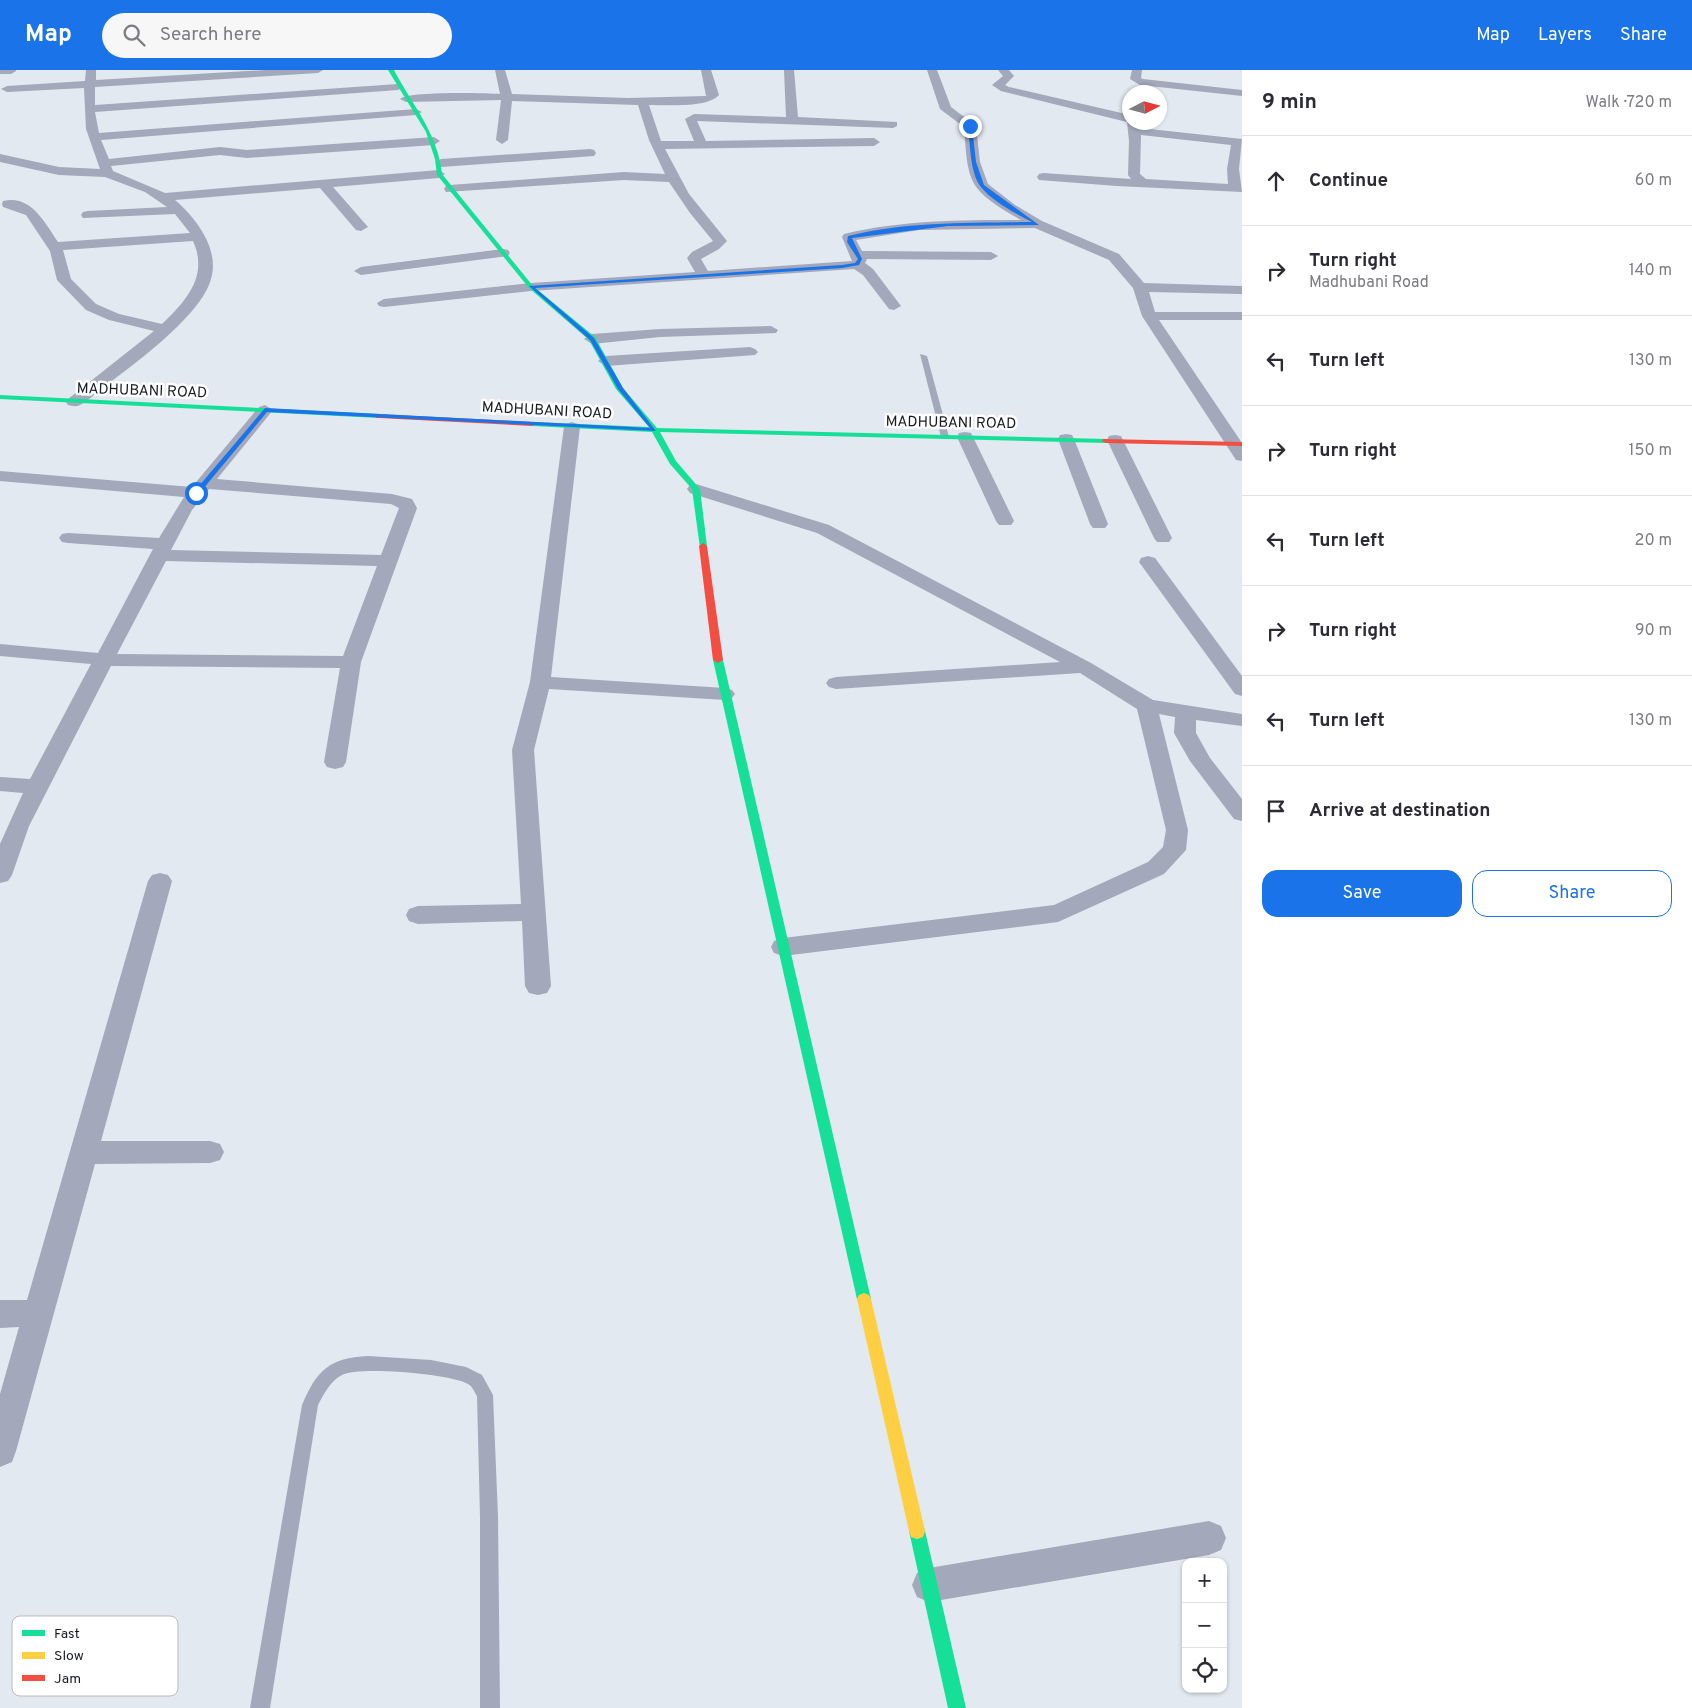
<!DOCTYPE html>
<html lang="en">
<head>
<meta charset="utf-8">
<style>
	:root { --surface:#fff; --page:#f7f7f7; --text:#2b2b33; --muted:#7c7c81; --line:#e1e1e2; --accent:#1a73e8 }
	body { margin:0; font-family:Overpass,sans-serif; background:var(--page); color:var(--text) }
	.controls { position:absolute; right:15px; bottom:15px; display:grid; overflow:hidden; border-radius:10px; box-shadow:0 1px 4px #0004 }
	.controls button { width:45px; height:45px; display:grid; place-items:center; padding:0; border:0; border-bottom:1px solid var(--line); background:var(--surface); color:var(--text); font:25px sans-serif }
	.compass { position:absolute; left:1122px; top:15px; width:45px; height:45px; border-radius:50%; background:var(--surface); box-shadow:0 1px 4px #0004; rotate:84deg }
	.stop { position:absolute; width:15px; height:15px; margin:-11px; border:4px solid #1a73e8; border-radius:50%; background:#fff }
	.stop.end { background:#1a73e8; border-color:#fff; box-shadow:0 1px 5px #0008 }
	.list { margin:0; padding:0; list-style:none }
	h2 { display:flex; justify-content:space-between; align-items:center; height:65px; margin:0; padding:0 20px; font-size:21px }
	h2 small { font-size:16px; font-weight:400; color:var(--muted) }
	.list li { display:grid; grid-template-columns:32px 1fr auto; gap:15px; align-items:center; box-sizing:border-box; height:90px; padding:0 20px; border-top:1px solid var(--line) }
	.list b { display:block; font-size:19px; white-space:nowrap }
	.list p { margin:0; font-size:16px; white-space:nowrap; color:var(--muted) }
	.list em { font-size:16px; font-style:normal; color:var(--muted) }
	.actions { display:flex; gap:10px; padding:15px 20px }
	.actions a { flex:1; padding:11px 0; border:1px solid var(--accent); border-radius:15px; text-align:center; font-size:18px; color:var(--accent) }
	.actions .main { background:var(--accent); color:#fff }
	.icon { flex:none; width:28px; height:28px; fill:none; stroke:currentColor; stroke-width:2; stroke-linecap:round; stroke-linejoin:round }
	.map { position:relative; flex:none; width:1242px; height:1638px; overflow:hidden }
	header { display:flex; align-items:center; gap:30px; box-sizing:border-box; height:70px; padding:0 25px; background:var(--accent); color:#fff }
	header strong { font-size:24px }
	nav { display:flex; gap:28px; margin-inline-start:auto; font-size:18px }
	.search { width:350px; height:45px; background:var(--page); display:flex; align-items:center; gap:12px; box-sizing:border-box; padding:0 18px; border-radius:28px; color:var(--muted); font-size:19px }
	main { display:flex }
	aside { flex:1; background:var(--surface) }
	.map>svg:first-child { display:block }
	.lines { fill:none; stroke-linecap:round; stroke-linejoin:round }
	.lane { fill:#a3a8ba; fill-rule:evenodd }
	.street { fill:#a3a8ba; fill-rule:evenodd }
	.fast { fill:#16e098; fill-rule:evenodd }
	.slow { fill:#ffcf43; fill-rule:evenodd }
	.jam { fill:#f24e42; fill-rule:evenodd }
	.route { fill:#1a73e8 }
	.labels { text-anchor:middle; stroke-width:5; stroke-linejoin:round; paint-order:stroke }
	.far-street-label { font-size:15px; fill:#181c21; stroke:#fff }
	.key { fill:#fff; stroke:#babbbc; stroke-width:1 }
	.key-label { font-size:14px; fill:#181c21 }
</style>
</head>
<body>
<header>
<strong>Map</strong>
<div class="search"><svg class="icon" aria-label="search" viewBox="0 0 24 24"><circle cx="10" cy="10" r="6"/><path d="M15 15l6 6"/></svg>Search here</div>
<nav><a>Map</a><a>Layers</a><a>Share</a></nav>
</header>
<main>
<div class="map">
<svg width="1242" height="1638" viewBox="0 0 1242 1638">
	<rect width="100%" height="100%" fill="#e2e9f0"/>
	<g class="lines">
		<g class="lane">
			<polygon points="920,284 927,286 949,367 948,369 941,367"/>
			<path d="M368,1286L431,1290L466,1297L482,1305L493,1325L498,1447L500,1638H480V1447L477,1326C474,1321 472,1316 468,1314C451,1304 358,1296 342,1305C330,1311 324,1324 318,1335L270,1638H250L302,1335C317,1300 329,1288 368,1286Z"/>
		</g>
		<g class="street">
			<polygon points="0,0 16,0 16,1 11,4 0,4"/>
			<path d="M86,0H96V10L265,0H323L318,3L95,17V35L398,14L404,17L398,20L95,42L99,63L416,39L422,42L416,45L101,70L109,89L220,77L247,80L434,67L440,71L434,75L247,88L220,85L111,96L113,101L165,123L439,100L445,104L439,108L333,117L368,157L361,161L356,160L320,118L175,130C196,148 220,179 211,209C201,246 134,294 104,317C96,323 88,331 80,335C76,337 72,336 68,335L66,332L68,329L154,261L109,250L86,240L57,210L50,181L26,145L3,137L2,134L3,131C31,124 45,153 58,172L190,163L175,144L83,148L81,145L83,142L88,141L167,137L145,122L105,107L59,105L0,92V84L59,97L100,99L86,59L84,18L7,22L1,19L7,16L85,11ZM193,171C209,206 186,231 162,254L119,244L96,234L71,209L63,180Z"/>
			<path d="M495,0H505L512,24L628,28L706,26L701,0H711L719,25C708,38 666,35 649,35L661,71H694L685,49L694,44L786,47L784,0H794L798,47L897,52V56L893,58L697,51L706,71L874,68L880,72L874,76L665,79L689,124L727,171L719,179L701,189L708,201L852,191L842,167L844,164C902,150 962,150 1021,150C1007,142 987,131 977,118C965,103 966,75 964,57L940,39L927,0H937L951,37L976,56L980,92L988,114L1015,135L1042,151L1119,184L1144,213L1242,216V224L1149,222L1155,242H1242V250H1159L1242,373V391L1236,390L1142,246L1133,218L1109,190L1035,158L919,160L856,170L862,181L991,182L998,186L991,190L867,189L865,193L873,199L901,236L894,240L889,239L863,205L854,199L531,221L384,237L379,236L377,233L384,229L531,213L695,202L687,188L692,182L713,171L690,143L669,112L624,110L446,122L444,119L446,116L450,115L624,102L665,104L649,70L638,35L512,31L508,70L502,74L496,70L501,30L406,32L400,29C408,21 485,23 500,24Z"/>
			<path d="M998,0H1009L1014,6L1005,15L1009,17L1130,45V52H1139L1140,58L1242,69L1239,99L1242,122L1117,116L1039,110L1037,107L1039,104L1043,103L1131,109L1128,105L1129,71L1127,52L1001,21L992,15L1003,6ZM1141,65L1231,75L1227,99L1228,114L1146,109L1140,104Z"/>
			<polygon points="1132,0 1142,0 1141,8 1143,9 1242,20 1242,26 1140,15 1130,9"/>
			<polygon points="590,79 594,80 596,83 594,86 441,97 435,93 441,89"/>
			<polygon points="503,179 508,180 510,183 508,186 361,205 354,201 361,197"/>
			<polygon points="771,256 778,260 776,263 660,267 592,274 584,269 592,264 660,259"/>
			<polygon points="750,277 755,279 758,282 755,285 606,296 598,291 606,286"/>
			<path d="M265,335L273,340L217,409L392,424L412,429L417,438L361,592L346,692L343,697L335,699L327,697L324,692L340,598L111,596L29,756L12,805L8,811L0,813V774L23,723L0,721V707L30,709L91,594L0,586V574L98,583L153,479L68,473L62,472L59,468L62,464L68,463L159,468L184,427L0,411V401L192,417L259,337ZM209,419L391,434L399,438L381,485L171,480L192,440ZM166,491L377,496L343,586L117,584Z"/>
			<polygon points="572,352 578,354 580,357 551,607 725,618 732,620 735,624 732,628 725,630 549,619 534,680 551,916 547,923 538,925 529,923 525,916 522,851 418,854 409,851 406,845 409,839 418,836 521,834 512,680 530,612 564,357 566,354"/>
			<polygon points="965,362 971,363 973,367 1014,451 1011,455 999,455 996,451 957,367 959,363"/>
			<polygon points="1066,364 1072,365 1074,369 1108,454 1105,458 1093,458 1090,454 1058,369 1060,365"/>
			<polygon points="1115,365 1121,366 1172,468 1169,472 1157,472 1154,468 1107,370 1109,366"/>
			<polygon points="696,414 829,455 1091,593 1153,630 1242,644 1242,656 1196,650 1196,663 1210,688 1242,729 1242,751 1234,749 1190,691 1174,663 1175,647 1159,644 1188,760 1186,780 1164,804 1058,852 783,886 774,883 771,877 774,871 783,868 1054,835 1148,792 1163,777 1166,760 1137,639 1080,603 836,619 829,617 826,613 829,609 836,607 1060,592 817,463 690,423 687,419 690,415"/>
			<polygon points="1148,486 1155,488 1242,606 1242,626 1235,624 1139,492 1141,488"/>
			<polygon points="160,803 168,805 172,811 101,1071 210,1071 220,1074 224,1082 220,1090 210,1093 95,1094 16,1381 12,1392 0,1397 0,1324 19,1257 0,1258 0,1230 27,1230 148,811 152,805"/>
			<polygon points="1209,1451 1221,1456 1226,1468 1221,1480 1209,1485 929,1532 917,1527 912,1515 917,1503 929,1498"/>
		</g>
		<g class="fast">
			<path d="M388,0H394C412,35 438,63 442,104L533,216L595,267L623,318L657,358L1106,369L1110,371L1106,373L660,362L676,391L700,419L707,476L706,478H700L692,419L670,394L652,362L532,356L528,354L532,352L649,357L616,319L589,270L529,218L437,105L435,89L426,62Z"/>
			<polygon points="0,325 379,344 383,346 379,348 0,329"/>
			<polygon points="718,587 723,590 871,1229 869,1233 864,1235 859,1233 857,1229 713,590"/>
			<polygon points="917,1453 923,1455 925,1461 966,1638 948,1638 909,1461 911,1455"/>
		</g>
		<polygon class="slow" points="864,1223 869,1225 871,1229 925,1461 923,1467 917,1469 911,1467 909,1461 857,1229 859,1225"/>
		<g class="jam">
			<polygon points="376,344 532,352 536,354 532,356 379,348 376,348"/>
			<polygon points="1103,369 1242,372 1242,376 1106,373 1102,371"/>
			<polygon points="703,473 707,476 723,590 718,593 713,590 699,476"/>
		</g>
	</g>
	<path class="route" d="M970,55L972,56L976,92L984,115L1039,155L948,156L852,168L862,189L859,195L842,198L535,218L594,268L623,318L656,361L267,342L198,425L193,423L265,338L650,358L618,319L590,270L529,216L842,195L855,193L858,189L847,172L848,166C907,151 971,153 1032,152C1015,143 993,132 981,117C970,104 970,72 968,56Z"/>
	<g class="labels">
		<g class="far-street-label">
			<text transform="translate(142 320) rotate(2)" y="5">MADHUBANI ROAD</text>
			<text transform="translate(547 340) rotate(3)" y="5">MADHUBANI ROAD</text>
			<text transform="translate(951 352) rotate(1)" y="5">MADHUBANI ROAD</text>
		</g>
	</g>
	<rect x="12" y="1546" width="166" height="80" rx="8" class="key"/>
	<rect x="22" y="1560" width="23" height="6" fill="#16e098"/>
	<rect x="22" y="1582" width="23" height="7" fill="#ffcf43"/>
	<rect x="22" y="1605" width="23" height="6" fill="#f24e42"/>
	<g class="key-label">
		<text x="54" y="1568">Fast</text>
		<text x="54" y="1590">Slow</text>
		<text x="54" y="1613">Jam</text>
	</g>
</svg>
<div class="controls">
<button>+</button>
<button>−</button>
<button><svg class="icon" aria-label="locate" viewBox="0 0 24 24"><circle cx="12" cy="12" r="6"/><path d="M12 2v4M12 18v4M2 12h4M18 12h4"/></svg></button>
</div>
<svg class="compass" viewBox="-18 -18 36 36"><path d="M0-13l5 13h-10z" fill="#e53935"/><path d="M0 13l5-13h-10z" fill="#7c7c81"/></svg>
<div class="stop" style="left:196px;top:423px"></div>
<div class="stop end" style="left:970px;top:56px"></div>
</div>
<aside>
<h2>9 min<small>Walk · 720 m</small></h2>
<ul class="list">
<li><svg class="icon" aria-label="ahead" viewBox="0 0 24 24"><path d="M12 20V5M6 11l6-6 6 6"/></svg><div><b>Continue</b></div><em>60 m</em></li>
<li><svg class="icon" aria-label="right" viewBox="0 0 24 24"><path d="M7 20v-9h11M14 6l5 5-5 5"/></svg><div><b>Turn right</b><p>Madhubani Road</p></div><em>140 m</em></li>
<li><svg class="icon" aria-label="left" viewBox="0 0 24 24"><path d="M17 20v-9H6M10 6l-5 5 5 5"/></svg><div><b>Turn left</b></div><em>130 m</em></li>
<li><svg class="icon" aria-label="right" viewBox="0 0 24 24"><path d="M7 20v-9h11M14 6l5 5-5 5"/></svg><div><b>Turn right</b></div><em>150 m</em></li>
<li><svg class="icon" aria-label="left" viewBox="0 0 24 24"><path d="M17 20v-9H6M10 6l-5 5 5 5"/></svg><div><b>Turn left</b></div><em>20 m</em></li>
<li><svg class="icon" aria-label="right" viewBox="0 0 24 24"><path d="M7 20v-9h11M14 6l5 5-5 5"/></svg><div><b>Turn right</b></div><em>90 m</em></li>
<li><svg class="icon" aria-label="left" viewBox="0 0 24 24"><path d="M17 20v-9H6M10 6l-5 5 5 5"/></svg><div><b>Turn left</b></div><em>130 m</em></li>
<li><svg class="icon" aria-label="arrive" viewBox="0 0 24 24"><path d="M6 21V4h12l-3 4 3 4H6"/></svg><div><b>Arrive at destination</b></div></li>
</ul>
<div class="actions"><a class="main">Save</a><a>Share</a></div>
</aside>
</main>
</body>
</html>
